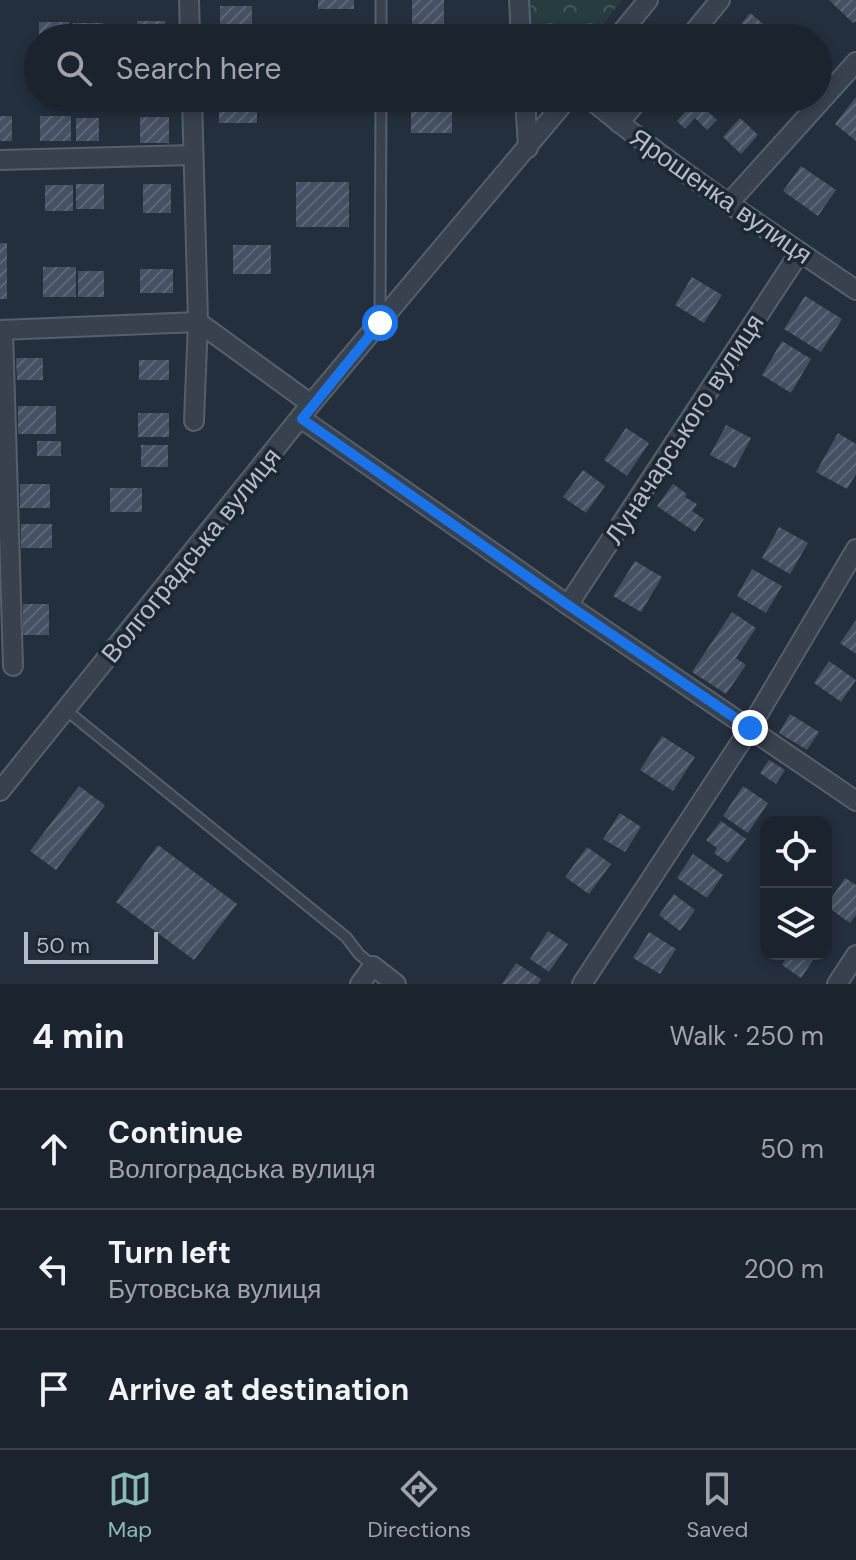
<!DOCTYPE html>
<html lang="en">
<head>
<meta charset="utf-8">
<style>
	:root { --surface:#1b232e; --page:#282f3a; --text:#f1f3f6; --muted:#a0a4aa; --line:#39404a; --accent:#8bbbb9 }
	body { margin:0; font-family:"DM Sans",sans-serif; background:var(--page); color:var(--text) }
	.controls { position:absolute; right:24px; bottom:24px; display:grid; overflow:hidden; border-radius:16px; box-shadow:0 4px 12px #0003 }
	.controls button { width:72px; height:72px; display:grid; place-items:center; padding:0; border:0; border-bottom:2px solid var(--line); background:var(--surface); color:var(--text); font:40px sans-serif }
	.scale { position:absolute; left:24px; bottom:20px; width:134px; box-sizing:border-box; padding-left:8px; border:4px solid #b4bcc9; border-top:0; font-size:22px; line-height:28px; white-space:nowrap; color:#b4bcc9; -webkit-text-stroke:6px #1d2633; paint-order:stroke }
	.stop { position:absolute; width:24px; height:24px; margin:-18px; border:6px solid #1a73e8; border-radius:50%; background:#fff }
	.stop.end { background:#1a73e8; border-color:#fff; box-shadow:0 2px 8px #0008 }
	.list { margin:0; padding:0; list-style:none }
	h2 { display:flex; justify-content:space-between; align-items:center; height:104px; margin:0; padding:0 32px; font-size:34px }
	h2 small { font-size:26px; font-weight:400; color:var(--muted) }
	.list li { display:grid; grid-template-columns:52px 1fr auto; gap:24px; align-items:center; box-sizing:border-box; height:120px; padding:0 32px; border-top:2px solid var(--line) }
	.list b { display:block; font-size:30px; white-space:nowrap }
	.list p { margin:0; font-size:26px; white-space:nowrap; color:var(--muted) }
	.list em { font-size:26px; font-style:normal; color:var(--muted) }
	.icon { flex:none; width:44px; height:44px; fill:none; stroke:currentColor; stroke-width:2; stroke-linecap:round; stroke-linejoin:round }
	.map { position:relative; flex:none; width:856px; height:984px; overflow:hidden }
	.search { position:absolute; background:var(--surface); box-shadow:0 4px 12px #0003; left:24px; right:24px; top:24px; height:88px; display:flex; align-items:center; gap:20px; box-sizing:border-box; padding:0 28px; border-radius:44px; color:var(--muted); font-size:30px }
	.sheet { height:464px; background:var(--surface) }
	nav { display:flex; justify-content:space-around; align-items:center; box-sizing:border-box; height:112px; border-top:2px solid var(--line); background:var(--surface); font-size:22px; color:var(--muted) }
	nav a { display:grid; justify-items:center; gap:4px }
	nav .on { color:var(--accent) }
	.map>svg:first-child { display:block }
	.forest { fill:url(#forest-crowns) }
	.building { fill:url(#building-hatch) }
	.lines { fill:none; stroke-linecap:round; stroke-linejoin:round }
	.lane-casing { stroke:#565f6c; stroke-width:13 }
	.street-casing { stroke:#565f6c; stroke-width:22 }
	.lane { stroke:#38414e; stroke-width:9 }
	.street { stroke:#38414e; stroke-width:18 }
	.route { stroke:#1a73e8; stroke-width:10 }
	.labels { text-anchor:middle; stroke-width:7; stroke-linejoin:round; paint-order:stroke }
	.street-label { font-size:26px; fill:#b4bcc9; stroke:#1d2633 }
</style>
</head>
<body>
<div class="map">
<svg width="856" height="984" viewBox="0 0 856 984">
	<defs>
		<pattern id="forest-crowns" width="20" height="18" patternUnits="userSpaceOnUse" patternTransform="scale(2)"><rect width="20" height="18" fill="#263c3f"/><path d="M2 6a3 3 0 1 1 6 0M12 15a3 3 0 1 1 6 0" fill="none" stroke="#435659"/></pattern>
		<pattern id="building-hatch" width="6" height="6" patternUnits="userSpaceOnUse" patternTransform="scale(2)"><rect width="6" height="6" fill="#455162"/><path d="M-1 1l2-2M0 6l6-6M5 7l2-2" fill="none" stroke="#5d6877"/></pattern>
	</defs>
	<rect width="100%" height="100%" fill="#242f3e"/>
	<polygon class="forest" points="526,0 622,0 592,38 527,38"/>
	<g class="building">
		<rect x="318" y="0" width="36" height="9"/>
		<rect x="412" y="0" width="32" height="24"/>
		<polygon points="829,0 856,0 856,21 853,23"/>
		<rect x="220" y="6" width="32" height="31"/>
		<polygon points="750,13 773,32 769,38 730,38"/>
		<polygon points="137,21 165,21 165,38 138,38"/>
		<rect x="39" y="22" width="30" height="16"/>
		<rect x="73" y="23" width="30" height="15"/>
		<polygon points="856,97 856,141 835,124"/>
		<rect x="219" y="98" width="38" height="25"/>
		<rect x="319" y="98" width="36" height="12"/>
		<polygon points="676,98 690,98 694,101 696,98 713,98 704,108 717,120 707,130 695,118 685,129 677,121 685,112 673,101"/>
		<rect x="411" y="104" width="41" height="29"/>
		<rect x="0" y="116" width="12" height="25"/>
		<rect x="40" y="116" width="31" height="25"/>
		<rect x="140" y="117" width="29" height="26"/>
		<rect x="76" y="118" width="23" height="23"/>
		<polygon points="740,118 758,135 741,154 723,137"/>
		<polygon points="801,166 836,190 818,216 783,191"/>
		<rect x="296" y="182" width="53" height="45"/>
		<rect x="76" y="184" width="28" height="25"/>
		<rect x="143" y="184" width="28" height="29"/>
		<rect x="45" y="185" width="28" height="26"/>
		<rect x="0" y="243" width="7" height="56"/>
		<rect x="233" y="245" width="38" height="29"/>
		<rect x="43" y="267" width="33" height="30"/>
		<rect x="140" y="269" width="33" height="24"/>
		<rect x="78" y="271" width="26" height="26"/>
		<polygon points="692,277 722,295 704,323 675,305"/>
		<polygon points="805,296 842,319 821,352 784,329"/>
		<polygon points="782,341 811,359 791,393 762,375"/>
		<polygon points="16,358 43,358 43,380 17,380"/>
		<rect x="139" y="360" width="30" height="20"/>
		<rect x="18" y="406" width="38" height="28"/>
		<rect x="138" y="413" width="31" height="24"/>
		<polygon points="726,425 751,438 735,468 710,455"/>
		<polygon points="626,428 649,443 627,476 604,460"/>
		<polygon points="838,433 856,444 856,474 847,489 816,472"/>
		<rect x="37" y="441" width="24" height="15"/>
		<rect x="141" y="445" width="27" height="22"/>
		<polygon points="583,470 605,486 586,513 563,497"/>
		<rect x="20" y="484" width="30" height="24"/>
		<polygon points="673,484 687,494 685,497 697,504 692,511 704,519 695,532 657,506"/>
		<rect x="110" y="488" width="32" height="24"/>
		<rect x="21" y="524" width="31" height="24"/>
		<polygon points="779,527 808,543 790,574 762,558"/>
		<polygon points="635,561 662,577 641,612 613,596"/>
		<polygon points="752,569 782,586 766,613 737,596"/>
		<rect x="23" y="604" width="26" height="31"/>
		<polygon points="732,612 756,628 736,658 746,665 726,694 692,672"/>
		<polygon points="856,620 856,654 840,643"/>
		<polygon points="829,661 856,680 841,702 814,683"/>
		<polygon points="790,714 819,732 807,750 779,733"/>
		<polygon points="662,736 695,757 673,791 640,770"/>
		<polygon points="769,760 785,770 776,784 760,773"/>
		<polygon points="79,786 105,805 56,870 30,851"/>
		<polygon points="743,786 768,803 748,833 723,816"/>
		<polygon points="620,813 641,827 625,852 603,839"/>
		<polygon points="721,821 746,839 728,863 714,853 717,848 706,840"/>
		<polygon points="158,845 237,904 194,960 116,902"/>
		<polygon points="587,847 611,864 589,894 565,877"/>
		<polygon points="693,854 723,875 707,898 677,878"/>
		<polygon points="845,878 856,885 856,915 850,923 826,906"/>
		<polygon points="674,894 695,910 680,931 659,915"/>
		<polygon points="548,931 568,944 549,972 530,959"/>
		<polygon points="649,932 676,949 660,974 633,958"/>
		<polygon points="789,954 817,954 801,978 782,965"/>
		<polygon points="516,963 541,979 538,984 502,984"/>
	</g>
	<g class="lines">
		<defs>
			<g id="lane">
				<polyline points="381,38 381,0"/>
				<polyline points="380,320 381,98"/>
				<polyline points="66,710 346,937 359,954 373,966"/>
			</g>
			<g id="street">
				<polyline points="189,0 190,38"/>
				<polyline points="519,0 521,38"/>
				<polyline points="617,38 648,0"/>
				<polyline points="689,38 720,0"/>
				<polyline points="192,98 198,322 194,421"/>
				<polyline points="525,98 528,148"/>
				<path d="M589,98C673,168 766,229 856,290"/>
				<polyline points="619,123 640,98"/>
				<polyline points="0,160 193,155"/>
				<polyline points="729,203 856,62"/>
				<polyline points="0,330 198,322 311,404"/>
				<polyline points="3,330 13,666"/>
				<polyline points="302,419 568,605 856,801"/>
				<polyline points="568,605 800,252"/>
				<polyline points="0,791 311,404 568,98"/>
				<polyline points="360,984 373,966 396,984"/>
				<polyline points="582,984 750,728 856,549"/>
				<polyline points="837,984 856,955"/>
			</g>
		</defs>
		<use href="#lane" class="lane-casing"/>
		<use href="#street" class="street-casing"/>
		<use href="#lane" class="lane"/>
		<use href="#street" class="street"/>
	</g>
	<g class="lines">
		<polyline class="route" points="380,323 302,419 568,605 750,728"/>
	</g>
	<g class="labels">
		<g class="street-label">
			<text transform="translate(721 196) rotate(35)" y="9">Ярошенка вулиця</text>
			<text transform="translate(684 429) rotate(-57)" y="9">Луначарського вулиця</text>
			<text transform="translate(191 555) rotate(-51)" y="9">Волгоградська вулиця</text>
		</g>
	</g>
</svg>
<div class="controls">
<button><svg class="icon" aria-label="locate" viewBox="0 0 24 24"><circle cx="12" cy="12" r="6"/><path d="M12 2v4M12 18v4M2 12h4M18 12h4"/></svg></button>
<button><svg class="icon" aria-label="layers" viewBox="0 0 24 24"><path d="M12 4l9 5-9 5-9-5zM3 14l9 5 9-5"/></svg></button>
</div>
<div class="scale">50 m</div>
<div class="stop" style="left:380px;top:323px"></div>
<div class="stop end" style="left:750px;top:728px"></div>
<div class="search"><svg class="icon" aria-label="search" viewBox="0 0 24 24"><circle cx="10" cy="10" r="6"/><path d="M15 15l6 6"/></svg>Search here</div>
</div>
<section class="sheet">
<h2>4 min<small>Walk · 250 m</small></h2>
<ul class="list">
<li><svg class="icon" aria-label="ahead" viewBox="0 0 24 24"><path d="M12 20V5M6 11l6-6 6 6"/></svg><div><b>Continue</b><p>Волгоградська вулиця</p></div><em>50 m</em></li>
<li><svg class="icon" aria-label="left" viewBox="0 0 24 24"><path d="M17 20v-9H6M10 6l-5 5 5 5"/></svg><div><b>Turn left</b><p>Бутовська вулиця</p></div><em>200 m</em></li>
<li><svg class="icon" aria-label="arrive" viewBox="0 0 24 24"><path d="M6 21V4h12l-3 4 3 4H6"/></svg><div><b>Arrive at destination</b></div></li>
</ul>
</section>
<nav>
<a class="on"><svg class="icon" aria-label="map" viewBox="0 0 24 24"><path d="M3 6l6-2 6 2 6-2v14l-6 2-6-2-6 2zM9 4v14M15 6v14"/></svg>Map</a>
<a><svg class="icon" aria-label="directions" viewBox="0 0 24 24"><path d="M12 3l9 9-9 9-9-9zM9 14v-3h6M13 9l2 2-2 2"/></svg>Directions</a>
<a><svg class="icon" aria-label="saved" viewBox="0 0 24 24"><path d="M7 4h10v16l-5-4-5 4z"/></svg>Saved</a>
</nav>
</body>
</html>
